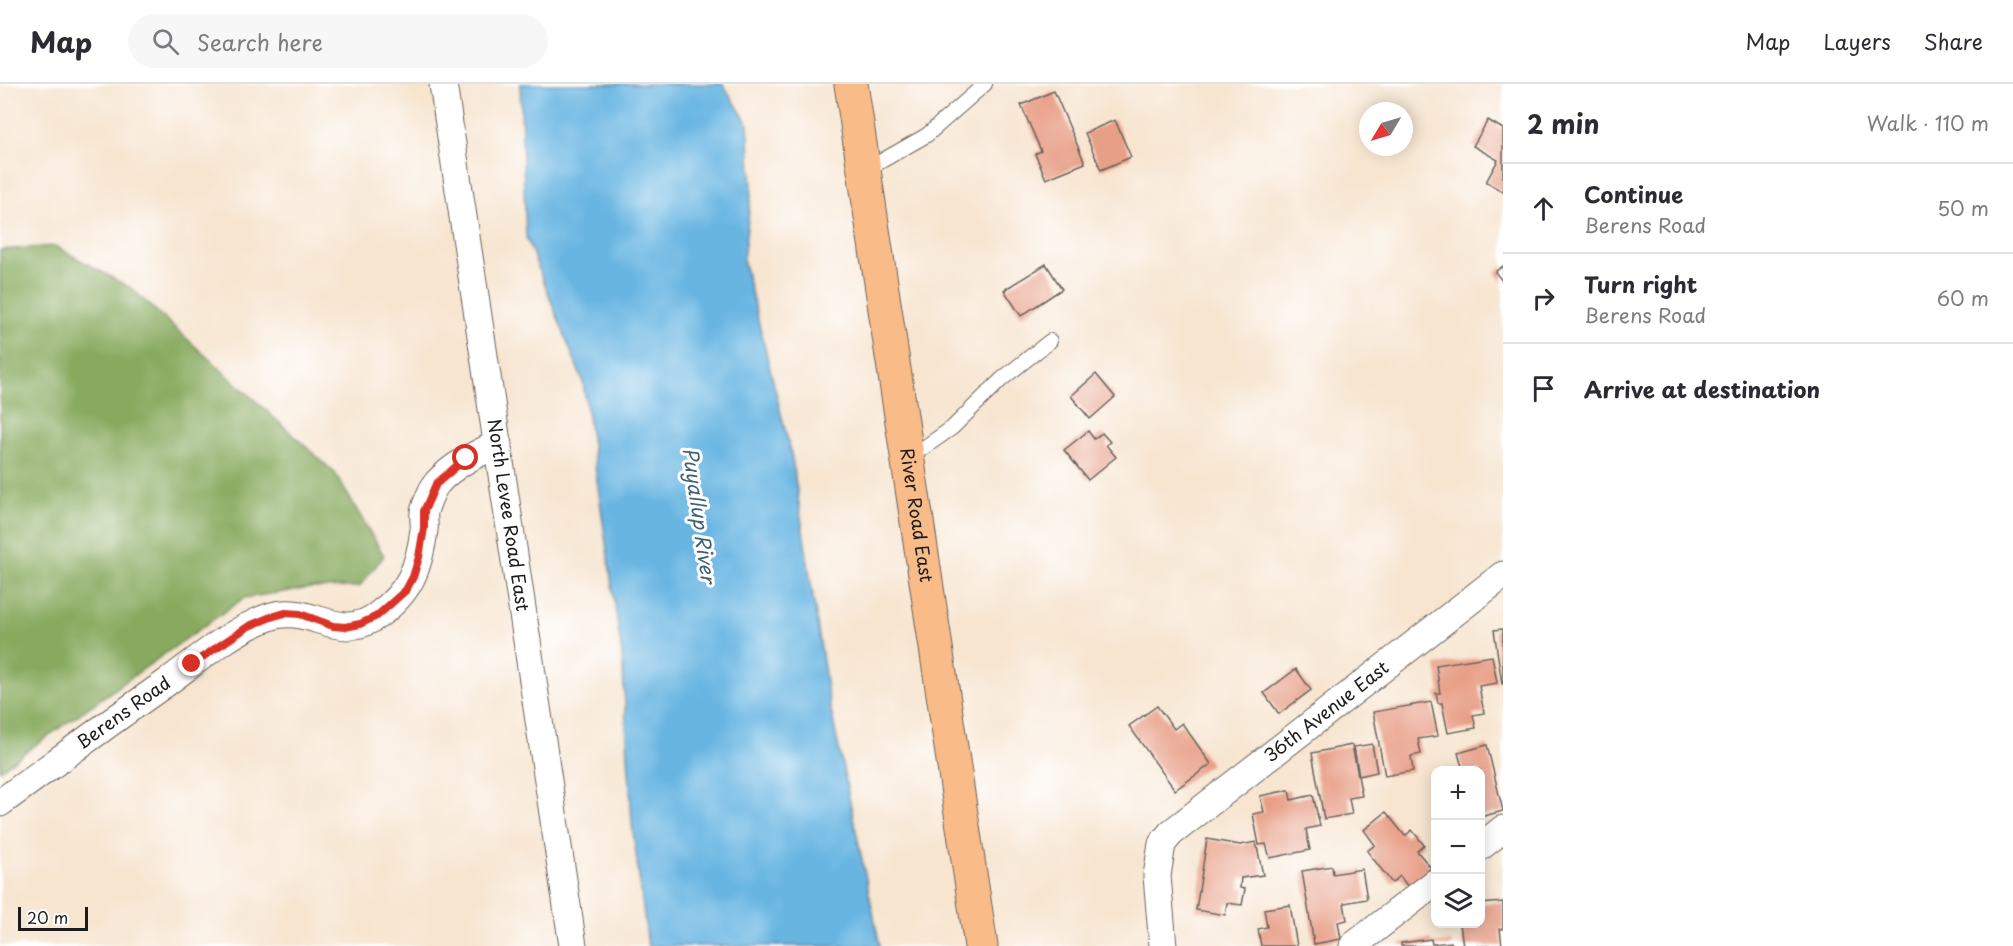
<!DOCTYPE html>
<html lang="en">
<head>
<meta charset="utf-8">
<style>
	:root { --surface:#fff; --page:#f7f7f7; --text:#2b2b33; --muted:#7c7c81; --line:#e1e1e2 }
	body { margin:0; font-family:"Playpen Sans",sans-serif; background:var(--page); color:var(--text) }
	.controls { position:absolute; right:18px; bottom:18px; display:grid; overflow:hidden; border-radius:12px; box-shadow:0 3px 15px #0003 }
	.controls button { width:54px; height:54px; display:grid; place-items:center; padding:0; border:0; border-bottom:2px solid var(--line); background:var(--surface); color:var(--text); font:30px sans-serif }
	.compass { position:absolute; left:1359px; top:18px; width:54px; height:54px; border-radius:50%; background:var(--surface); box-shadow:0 3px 15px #0003; rotate:232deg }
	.scale { position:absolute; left:18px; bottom:15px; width:70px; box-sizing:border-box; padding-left:6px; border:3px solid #1c1c1c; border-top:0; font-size:16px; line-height:21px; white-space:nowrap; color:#1c1c1c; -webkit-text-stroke:4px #fff; paint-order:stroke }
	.stop { position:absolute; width:18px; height:18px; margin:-14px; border:4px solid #d93025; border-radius:50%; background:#fff }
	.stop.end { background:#d93025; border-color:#fff; box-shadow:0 2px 6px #0008 }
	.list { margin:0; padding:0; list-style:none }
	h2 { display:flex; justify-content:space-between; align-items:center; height:78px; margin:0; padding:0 24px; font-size:26px }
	h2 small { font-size:20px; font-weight:400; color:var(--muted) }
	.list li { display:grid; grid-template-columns:39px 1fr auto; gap:18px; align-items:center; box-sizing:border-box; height:90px; padding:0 24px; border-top:2px solid var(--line) }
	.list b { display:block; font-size:22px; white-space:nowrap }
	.list p { margin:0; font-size:20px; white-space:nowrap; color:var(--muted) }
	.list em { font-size:20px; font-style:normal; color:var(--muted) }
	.icon { flex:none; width:33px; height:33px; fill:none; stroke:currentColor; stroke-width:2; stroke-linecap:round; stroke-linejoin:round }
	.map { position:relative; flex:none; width:1503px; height:862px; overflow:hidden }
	header { display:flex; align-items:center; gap:36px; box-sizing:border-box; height:84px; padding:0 30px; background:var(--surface); border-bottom:2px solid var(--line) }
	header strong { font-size:28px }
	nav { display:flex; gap:33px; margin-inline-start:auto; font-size:21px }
	.search { width:420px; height:54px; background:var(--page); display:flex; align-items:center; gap:15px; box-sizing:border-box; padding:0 21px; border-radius:33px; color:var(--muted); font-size:22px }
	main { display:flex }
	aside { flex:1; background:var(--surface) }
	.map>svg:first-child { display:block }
	.forest { fill:#88aa5e; stroke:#52633d; stroke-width:1.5 }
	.water { fill:#68b5e2; stroke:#42687f; stroke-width:1.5 }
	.building { fill:#e89f87 }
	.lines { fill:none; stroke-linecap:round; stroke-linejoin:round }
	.lane-casing { stroke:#69625b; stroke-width:16 }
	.street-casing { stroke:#69625b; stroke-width:29 }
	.primary-casing { stroke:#69625b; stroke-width:35 }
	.lane { stroke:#fff; stroke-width:14 }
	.street { stroke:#fff; stroke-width:27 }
	.primary { stroke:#f9bc89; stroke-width:33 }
	.route { stroke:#d93025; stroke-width:8 }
	.labels { text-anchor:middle; stroke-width:6; stroke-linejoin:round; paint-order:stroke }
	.street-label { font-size:18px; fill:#1c1c1c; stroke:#fff }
	.water-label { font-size:20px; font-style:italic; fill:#3e6175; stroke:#fff }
</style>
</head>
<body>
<header>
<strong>Map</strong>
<div class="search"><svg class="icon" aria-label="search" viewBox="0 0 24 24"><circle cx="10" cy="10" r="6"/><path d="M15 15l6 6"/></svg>Search here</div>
<nav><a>Map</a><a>Layers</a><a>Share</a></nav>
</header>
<main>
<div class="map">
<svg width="1503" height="862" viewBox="0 0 1503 862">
	<rect width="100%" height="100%" fill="#fff"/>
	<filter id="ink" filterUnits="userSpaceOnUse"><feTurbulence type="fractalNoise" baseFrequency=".0167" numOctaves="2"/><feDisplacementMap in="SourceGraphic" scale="12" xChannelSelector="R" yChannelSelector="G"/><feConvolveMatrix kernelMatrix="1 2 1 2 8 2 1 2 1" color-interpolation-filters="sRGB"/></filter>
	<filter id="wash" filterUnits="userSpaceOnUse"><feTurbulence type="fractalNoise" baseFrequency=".008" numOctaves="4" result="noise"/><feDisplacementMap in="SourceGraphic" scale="24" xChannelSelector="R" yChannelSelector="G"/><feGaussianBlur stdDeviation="1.35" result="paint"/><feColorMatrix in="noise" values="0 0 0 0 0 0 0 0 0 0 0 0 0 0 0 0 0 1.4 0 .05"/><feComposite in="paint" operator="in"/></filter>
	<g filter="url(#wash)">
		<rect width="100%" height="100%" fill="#f7e5d0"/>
		<polygon class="forest" points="55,162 131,204 335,389 384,472 359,503 311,504 244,514 0,686 0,166"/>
		<polygon class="water" points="520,0 723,0 748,40 752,104 743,175 792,374 829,617 880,862 648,862 632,740 622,571 583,298 526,153"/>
		<g id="blocks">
			<g class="building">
				<polygon points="1054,7 1085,79 1046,95 1035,70 1041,67 1021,21"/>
				<polygon points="1115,36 1131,73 1101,86 1085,49"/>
				<polygon points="1488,36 1503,45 1503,108 1486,98 1498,76 1473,62"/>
				<polygon points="1046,180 1062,205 1021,232 1004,206"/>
				<polygon points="1503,182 1503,198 1495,188"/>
				<polygon points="1096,290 1115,313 1090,335 1071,312"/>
				<polygon points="1088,347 1094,355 1102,349 1110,358 1106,361 1116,373 1088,396 1064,366"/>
				<polygon points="1503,545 1503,600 1502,600 1494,546"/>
				<polygon points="1492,572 1497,599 1479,602 1484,629 1473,631 1476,644 1448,649 1442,619 1438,619 1436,609 1440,609 1436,581"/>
				<polygon points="1296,585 1311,606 1279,630 1264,609"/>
				<polygon points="1431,618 1438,652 1418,655 1421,670 1411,672 1413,687 1385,692 1373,628"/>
				<polygon points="1157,622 1174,645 1182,639 1211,680 1175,706 1129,642"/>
				<polygon points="1372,660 1377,688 1359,692 1354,663"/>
				<polygon points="1352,661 1362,712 1349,714 1352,730 1324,735 1312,669"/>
				<polygon points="1487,661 1503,727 1480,733 1480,686 1463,686 1458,669"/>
				<polygon points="1289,706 1291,716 1313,711 1320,742 1306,745 1310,766 1270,774 1266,760 1259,761 1253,730 1264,728 1260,712"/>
				<polygon points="1386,728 1405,752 1412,746 1424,761 1417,767 1431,784 1408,803 1400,792 1392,799 1367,767 1375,761 1364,746"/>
				<polygon points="1207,755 1240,761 1256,758 1263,791 1241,794 1240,804 1245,805 1242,821 1227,819 1225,831 1196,826"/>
				<polygon points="1332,782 1333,790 1362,785 1367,815 1344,819 1347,836 1338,838 1341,855 1314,860 1302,787"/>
				<polygon points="1503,818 1503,845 1500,845 1502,862 1463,862 1460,840 1480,840 1480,820"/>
				<polygon points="1290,821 1297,862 1261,862 1258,845 1267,843 1264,825"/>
				<polygon points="1431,855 1432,860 1451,858 1452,862 1401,862 1401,859"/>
			</g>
		</g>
	</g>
	<g filter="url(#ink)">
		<use href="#blocks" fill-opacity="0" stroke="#69625b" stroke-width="1.5"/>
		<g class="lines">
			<defs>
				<g id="lane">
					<polyline points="864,87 927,51 985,0"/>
					<polyline points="909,374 952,344 1002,295 1050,257"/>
				</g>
				<g id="street">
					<path id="s1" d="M443,0L573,862"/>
					<path id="s2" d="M0,719C55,679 110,638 166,599C197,576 233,546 269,533C311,518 338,561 378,531C410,508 419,484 424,446C425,440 423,434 424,428C426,420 432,405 437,399C453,381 476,370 498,360"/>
					<polyline points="1480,763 1503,745"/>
					<path id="s3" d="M1163,862L1157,792L1162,760L1171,749L1503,491"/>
					<polyline points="1353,862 1436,798"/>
				</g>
				<g id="primary">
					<path id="s4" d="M851,0L981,862"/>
				</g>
			</defs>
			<use href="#lane" class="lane-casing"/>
			<use href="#street" class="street-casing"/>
			<use href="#primary" class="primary-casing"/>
			<use href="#lane" class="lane"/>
			<use href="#street" class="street"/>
			<use href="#primary" class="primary"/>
		</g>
	</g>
	<g class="lines" filter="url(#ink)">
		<polyline class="route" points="192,580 249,542 271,533 285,529 300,530 333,542 345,543 360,540 377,532 406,506 413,493 419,473 424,444 424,427 436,400 466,374"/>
	</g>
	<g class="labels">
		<g class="street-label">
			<text dy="6" stroke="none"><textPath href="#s1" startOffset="436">North Levee Road East</textPath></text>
			<text dy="6" stroke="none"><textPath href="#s4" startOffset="436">River Road East</textPath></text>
			<text dy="6" stroke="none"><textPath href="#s3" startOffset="314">36th Avenue East</textPath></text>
			<text dy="6" stroke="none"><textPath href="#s2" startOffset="153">Berens Road</textPath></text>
		</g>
		<g class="water-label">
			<text transform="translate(699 431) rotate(82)" y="7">Puyallup River</text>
		</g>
	</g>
</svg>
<div class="controls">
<button>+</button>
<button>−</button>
<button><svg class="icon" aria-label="layers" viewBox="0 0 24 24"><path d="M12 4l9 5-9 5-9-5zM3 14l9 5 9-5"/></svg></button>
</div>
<svg class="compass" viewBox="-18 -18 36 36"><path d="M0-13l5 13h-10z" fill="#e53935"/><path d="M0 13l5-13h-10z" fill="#7c7c81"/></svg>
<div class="scale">20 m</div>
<div class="stop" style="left:466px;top:374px"></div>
<div class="stop end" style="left:192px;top:580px"></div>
</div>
<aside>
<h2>2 min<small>Walk · 110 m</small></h2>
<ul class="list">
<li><svg class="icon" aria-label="ahead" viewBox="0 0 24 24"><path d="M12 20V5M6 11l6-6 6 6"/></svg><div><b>Continue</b><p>Berens Road</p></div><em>50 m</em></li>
<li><svg class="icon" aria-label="right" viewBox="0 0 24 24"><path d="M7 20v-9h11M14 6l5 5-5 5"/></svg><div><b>Turn right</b><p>Berens Road</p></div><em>60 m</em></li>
<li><svg class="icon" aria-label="arrive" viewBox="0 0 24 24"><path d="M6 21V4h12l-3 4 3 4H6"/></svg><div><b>Arrive at destination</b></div></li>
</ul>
</aside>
</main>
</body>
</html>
